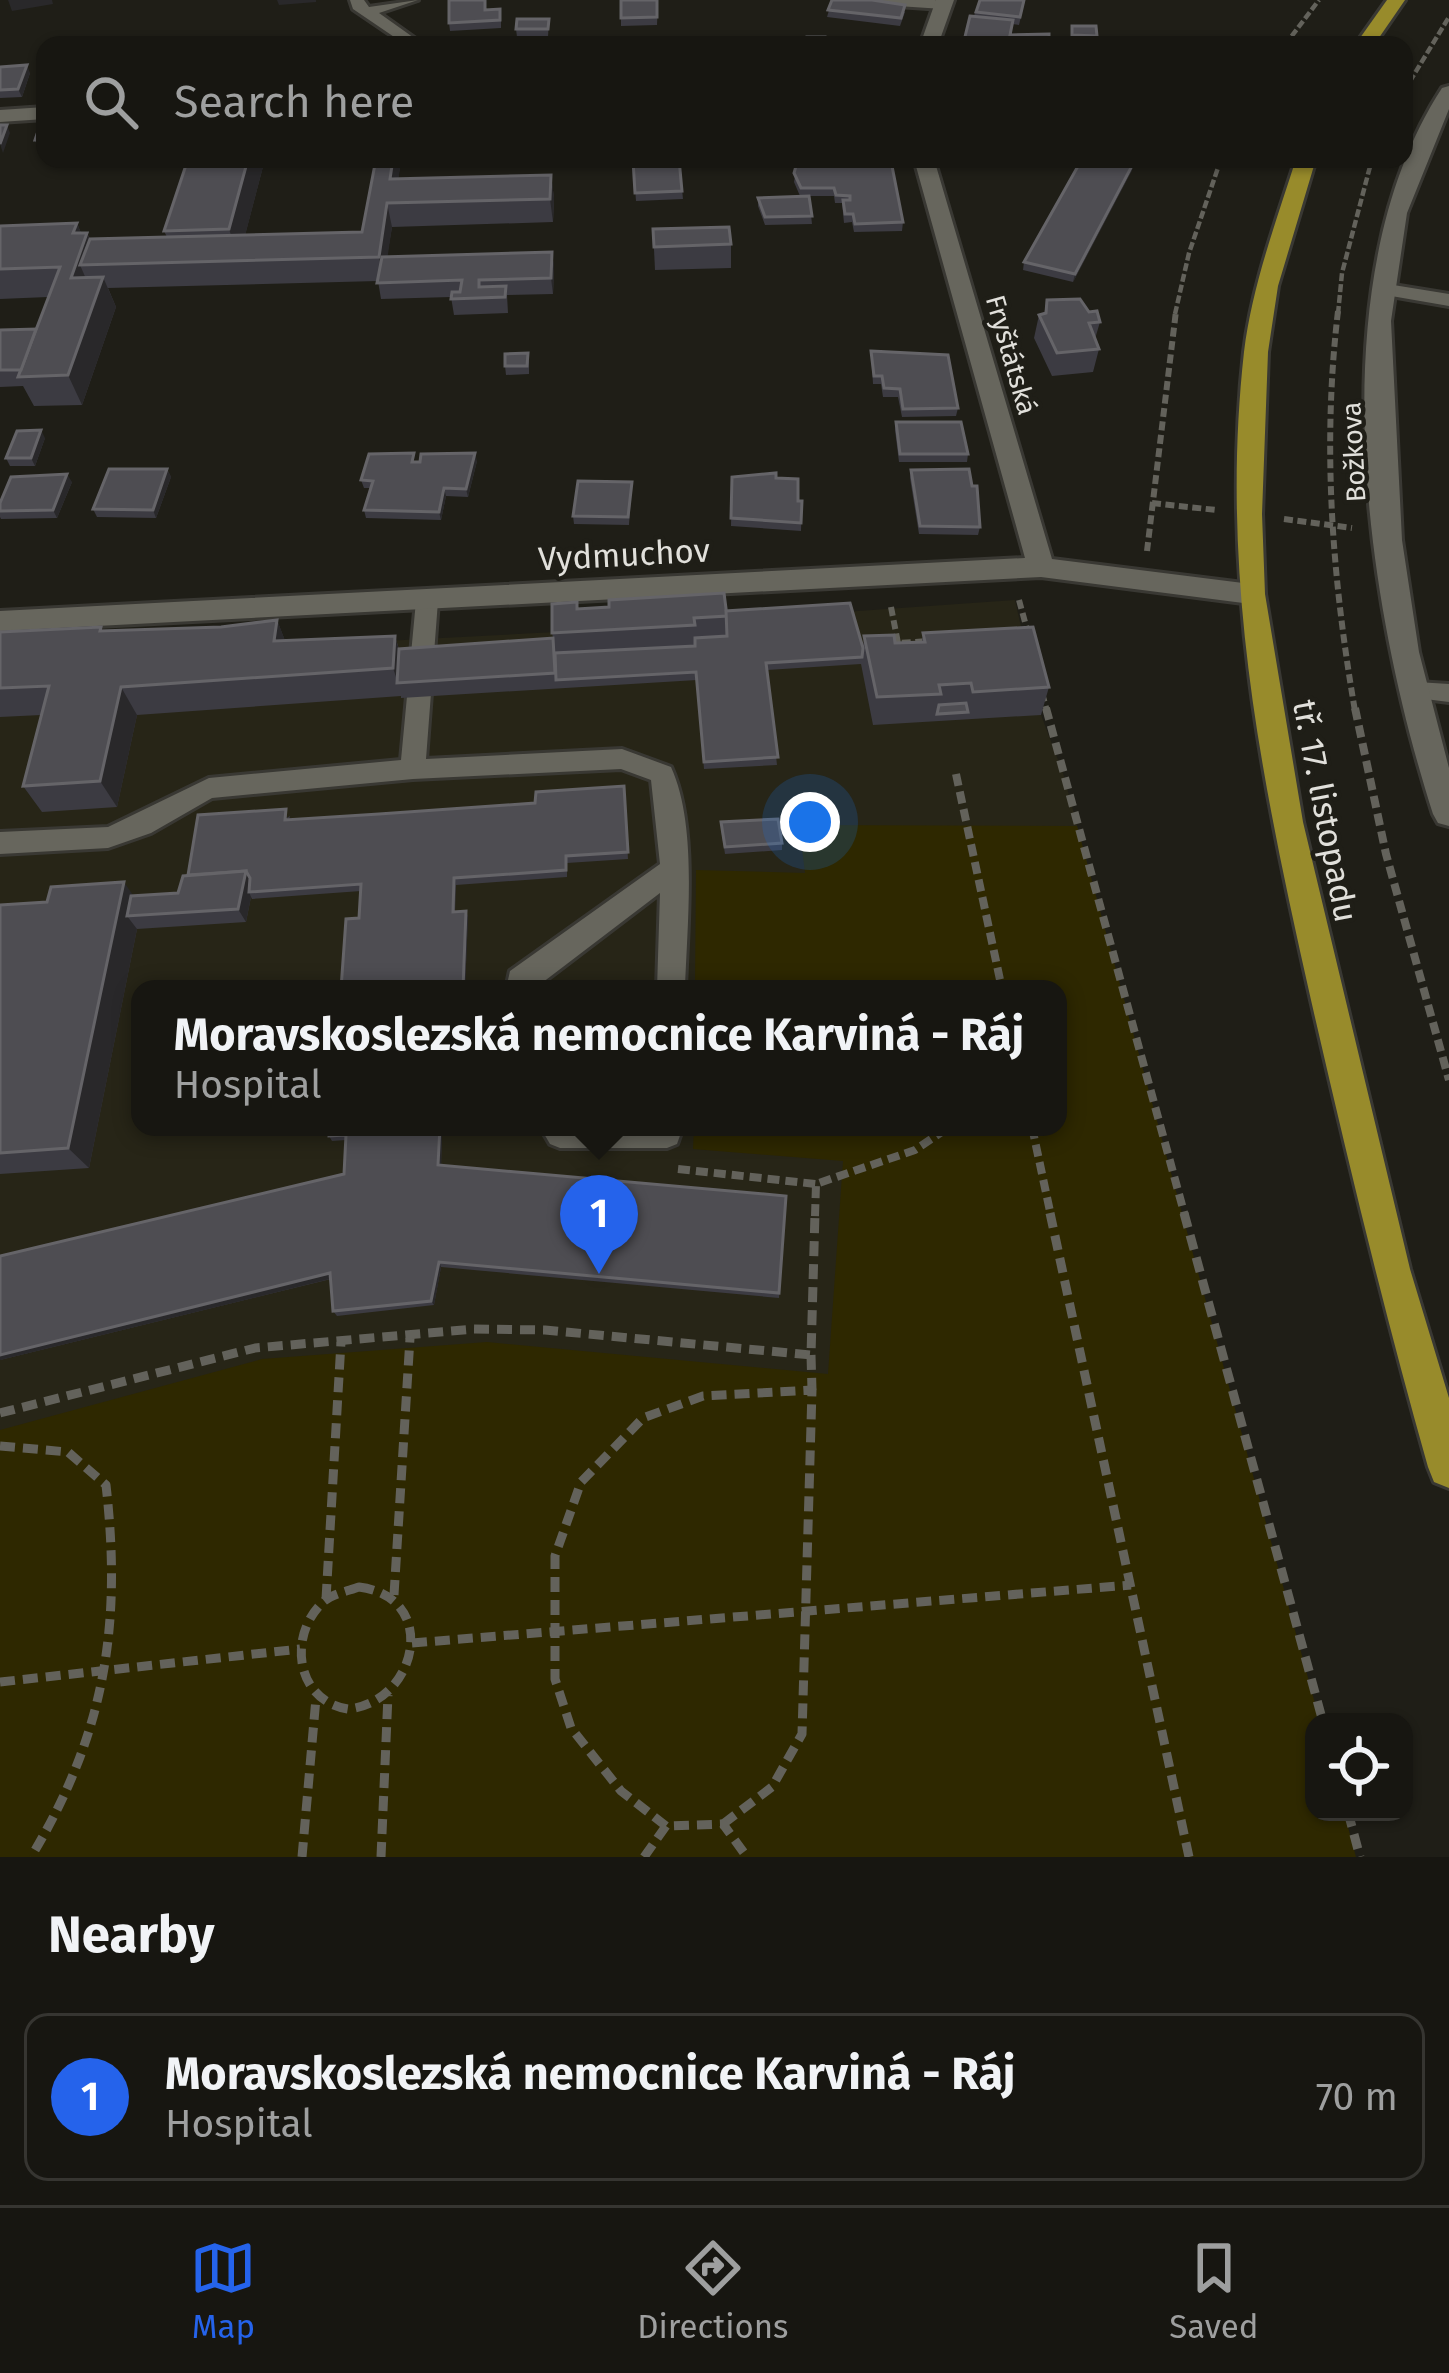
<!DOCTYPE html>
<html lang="en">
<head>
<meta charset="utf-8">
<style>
	:root { --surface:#171611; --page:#201f1a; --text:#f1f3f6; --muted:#9e9f9f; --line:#363531; --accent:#2563eb }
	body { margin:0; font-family:"Fira Sans",sans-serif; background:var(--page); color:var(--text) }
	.controls { position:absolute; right:36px; bottom:36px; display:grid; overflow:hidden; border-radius:24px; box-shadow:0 3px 9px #0004 }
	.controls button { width:108px; height:108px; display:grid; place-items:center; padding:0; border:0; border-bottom:3px solid var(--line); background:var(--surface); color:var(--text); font:60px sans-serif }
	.you { position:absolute; left:810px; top:822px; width:42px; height:42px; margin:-30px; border:9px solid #fff; border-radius:50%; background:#1a73e8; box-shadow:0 0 0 18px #1a73e833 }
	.badge { display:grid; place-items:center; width:78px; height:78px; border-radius:50%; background:var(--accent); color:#fff; font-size:39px; font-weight:700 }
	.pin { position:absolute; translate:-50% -99px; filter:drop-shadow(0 3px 6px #0008) }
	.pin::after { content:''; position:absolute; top:63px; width:42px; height:36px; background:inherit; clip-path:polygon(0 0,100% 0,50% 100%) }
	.popup { position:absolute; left:131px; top:980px; width:936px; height:156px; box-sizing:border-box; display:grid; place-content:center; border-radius:24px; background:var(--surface); filter:drop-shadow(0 3px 9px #0005); font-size:39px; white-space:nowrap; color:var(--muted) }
	.popup b { font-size:45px; color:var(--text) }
	.popup::after { content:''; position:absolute; left:50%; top:100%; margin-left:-24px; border:24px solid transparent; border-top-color:var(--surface) }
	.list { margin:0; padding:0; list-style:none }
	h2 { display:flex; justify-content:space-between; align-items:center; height:156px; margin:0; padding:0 48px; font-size:51px }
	h2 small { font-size:39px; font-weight:400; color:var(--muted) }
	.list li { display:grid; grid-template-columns:78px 1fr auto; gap:36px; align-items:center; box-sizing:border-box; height:168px; margin:0 24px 24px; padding:0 24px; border:3px solid var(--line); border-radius:24px }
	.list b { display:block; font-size:45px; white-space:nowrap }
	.list p { margin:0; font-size:39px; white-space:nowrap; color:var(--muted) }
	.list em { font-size:39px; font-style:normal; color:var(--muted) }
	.icon { flex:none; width:66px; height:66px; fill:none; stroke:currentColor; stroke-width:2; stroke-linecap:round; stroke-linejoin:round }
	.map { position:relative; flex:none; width:1449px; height:1857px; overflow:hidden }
	.search { position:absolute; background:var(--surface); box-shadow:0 3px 9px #0004; left:36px; right:36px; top:36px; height:132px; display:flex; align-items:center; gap:30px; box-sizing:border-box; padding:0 42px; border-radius:24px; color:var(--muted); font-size:45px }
	.sheet { height:348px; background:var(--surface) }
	nav { display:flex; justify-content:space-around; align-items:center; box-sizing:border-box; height:168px; border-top:3px solid var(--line); background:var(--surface); font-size:33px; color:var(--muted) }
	nav a { display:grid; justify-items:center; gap:6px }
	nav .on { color:var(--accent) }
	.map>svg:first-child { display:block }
	.built { fill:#272517; fill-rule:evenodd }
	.green { fill:#2e2800 }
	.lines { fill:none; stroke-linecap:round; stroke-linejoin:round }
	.service-casing { stroke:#393833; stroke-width:6 }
	.minor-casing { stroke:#393833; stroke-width:6 }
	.primary-casing { stroke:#393833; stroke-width:6 }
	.path-far3 { stroke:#63625b; stroke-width:4.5; stroke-dasharray:8 3; stroke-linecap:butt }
	.path-far2 { stroke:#63625b; stroke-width:6; stroke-dasharray:9 4.5; stroke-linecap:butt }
	.path-far1 { stroke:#63625b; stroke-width:8; stroke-dasharray:12 6; stroke-linecap:butt }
	.path { stroke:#63625b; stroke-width:9; stroke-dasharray:15 8; stroke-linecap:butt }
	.service { fill:#67665d; fill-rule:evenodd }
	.minor { fill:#67665d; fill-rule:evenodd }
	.primary { fill:#988b2b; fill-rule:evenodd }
	.wall { fill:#3c3b42 }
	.shaded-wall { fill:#29282a }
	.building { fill:#4e4d52; stroke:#656468; stroke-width:3 }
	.labels { text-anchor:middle; stroke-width:9; stroke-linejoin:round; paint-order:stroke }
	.far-street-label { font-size:27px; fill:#e1e0db; stroke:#1f1e17 }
	.street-label { font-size:33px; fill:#e1e0db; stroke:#1f1e17 }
</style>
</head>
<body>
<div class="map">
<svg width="1449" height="1857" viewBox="0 0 1449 1857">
	<rect width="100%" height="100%" fill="#1f1e17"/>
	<path class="built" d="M1015,600L1041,715L1063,773L1319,1722H1314V1812L0,1857V661L556,632ZM140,989H1058V1127H140Z"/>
	<polygon class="green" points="799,825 1077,826 1320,1722 1314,1722 1314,1812 1344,1812 1356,1857 0,1857 0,1430 262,1359 487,1342 828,1374 843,1161 693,1149 694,1127 1058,1127 1058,989 695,989 696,870 805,873"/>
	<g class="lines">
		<defs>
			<g id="service">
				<polygon points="350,0 364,0 369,7 418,0 379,13 424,45 406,45 353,9"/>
				<polygon points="860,0 935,0 950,5 943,9 867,4"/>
				<polygon points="1381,283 1449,294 1449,306 1374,293 1374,285"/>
				<path d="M427,593L438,601L426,759L622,749L671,767C698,826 687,924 685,989H657L660,893L534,989H506L510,971L660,864L651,780L621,769L413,779L212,798L151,833L108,848L0,854V832L108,827L209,778L401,760L416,601Z"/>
				<polygon points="1417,682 1449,684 1449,702 1409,697 1405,691"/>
				<polygon points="540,1127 683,1127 677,1144 667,1148 560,1148 550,1144"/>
			</g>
			<g id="minor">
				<polygon points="936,0 954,0 938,45 920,45"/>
				<path d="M1449,86V109L1407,213L1391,321L1402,540L1419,652L1449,768V826L1438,823L1433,814C1366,605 1316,281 1442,88Z"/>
				<polygon points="45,107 45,119 0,122 0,110"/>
				<polygon points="914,159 934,159 1052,559 1251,584 1261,587 1265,594 1261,601 1251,604 1041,577 0,631 0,611 1025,558"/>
			</g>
			<g id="primary">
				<polygon points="1387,0 1405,0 1374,45 1355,45"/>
				<path d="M1296,159H1316L1278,286L1268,352L1262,514L1265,594L1303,822L1410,1269L1449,1398V1488L1434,1482L1428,1467C1384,1312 1347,1157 1311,1000C1262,782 1219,577 1244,352C1252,286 1276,222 1296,159Z"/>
			</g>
		</defs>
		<use href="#service" class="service-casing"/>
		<use href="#minor" class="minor-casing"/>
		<use href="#primary" class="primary-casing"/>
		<g class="path-far3">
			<polyline points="1285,45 1319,0"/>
			<polyline points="1404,91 1449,17"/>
			<polyline points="1175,314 1189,253 1221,159"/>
			<polyline points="1338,314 1342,273 1372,159"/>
		</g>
		<g class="path-far2">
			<path d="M1338,311C1322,446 1332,577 1355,711"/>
			<polyline points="1152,503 1216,510"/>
			<polyline points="1284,519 1352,528"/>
			<polyline points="1147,551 1176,311"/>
			<polyline points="1019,600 1028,633"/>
			<polyline points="891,607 898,643 930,641"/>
			<polyline points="1042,693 1047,711"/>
		</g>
		<g class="path-far1">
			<polyline points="1046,708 1185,1216"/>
			<polyline points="1355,708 1386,854 1449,1080"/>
			<polyline points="956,774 1002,989"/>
			<polyline points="1032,1127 1051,1216"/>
			<polyline points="678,1169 816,1184"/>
			<polyline points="815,1216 816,1184 915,1150 949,1127"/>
		</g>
		<g class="path">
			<polyline points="1050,1213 1189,1857"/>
			<polyline points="1184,1213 1323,1722"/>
			<polyline points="811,1355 812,1390"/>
			<polyline points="0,1413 255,1348 474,1329 545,1330 811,1355 815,1213"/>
			<path d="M0,1446L68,1452L106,1485C122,1626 105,1734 31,1857"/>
			<path d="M359,1587C440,1597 418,1702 348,1709C296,1701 287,1636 323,1602C332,1594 348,1591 359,1587Z"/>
			<polyline points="394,1595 410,1338"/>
			<polyline points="326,1599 341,1342"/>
			<polyline points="412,1643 1131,1585"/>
			<polyline points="0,1682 300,1649"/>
			<polyline points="1348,1812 1360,1857"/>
			<polyline points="666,1826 621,1791 571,1728 555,1679 555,1556 581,1482 643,1418 703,1396 812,1390 802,1734 772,1787 723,1824"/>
			<polyline points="302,1857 316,1698"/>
			<polyline points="381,1857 388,1695"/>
			<polyline points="644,1857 666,1826 723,1824 747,1857"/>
		</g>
		<use href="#service" class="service"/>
		<use href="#minor" class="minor"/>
		<use href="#primary" class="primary"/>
	</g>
	<g class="wall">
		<polygon points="621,0 658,0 657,25 621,26"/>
		<polygon points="832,0 874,0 905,12 900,26 827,17"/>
		<polygon points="980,0 1025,0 1019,25 1012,24 963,45"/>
		<polygon points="486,10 501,17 501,28 450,31 449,23"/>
		<polygon points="549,19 548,37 517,37 516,29"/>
		<polygon points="1072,26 1097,36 1095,43 1071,43"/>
		<polygon points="0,67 30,73 22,97 0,98"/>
		<polygon points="45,127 45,148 38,148 35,140"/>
		<polygon points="265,159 245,235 362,232 376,159 493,159 401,161 398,179 551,175 554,198 553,222 392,227 387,256 552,252 554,268 553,294 507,295 508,313 454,315 451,297 381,299 378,281 108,288 116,307 82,405 34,406 23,386 0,387 0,330 36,329 48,297 0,299 0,226 77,223 81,233 87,233 90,239 167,237 164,231"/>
		<polygon points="679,159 683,199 636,201 633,160"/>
		<polygon points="798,159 903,222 902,231 854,232 852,222 844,223 842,203 835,203 834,196 809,196 812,224 765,225 758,206 758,198 800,196 794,182"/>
		<polygon points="1132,170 1073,282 1023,270 1024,262"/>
		<polygon points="653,229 731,244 731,268 655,270"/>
		<polygon points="1047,300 1089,312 1100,322 1095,339 1099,349 1093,372 1052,376 1034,338 1039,315 1044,314"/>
		<polygon points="871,351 958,408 956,416 902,417 898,397 883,397 881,384 873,384"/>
		<polygon points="529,361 529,374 506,375 505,366"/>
		<polygon points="896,422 968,454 967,462 899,462 895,430"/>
		<polygon points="45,438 35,466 10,466 6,458"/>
		<polygon points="477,461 468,497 446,496 441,520 366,518 364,510 370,488 364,488 361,480 416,462"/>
		<polygon points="167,469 171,477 156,518 97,517 93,509"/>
		<polygon points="911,470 972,486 980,527 978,535 919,534 910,478"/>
		<polygon points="732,477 776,478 798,501 802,501 801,531 731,526"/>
		<polygon points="72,482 57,518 1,519 0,517 0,503"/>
		<polygon points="632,482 629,525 574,524 573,516"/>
		<polygon points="578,609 726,611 863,648 864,636 895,643 922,642 923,633 1049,687 1041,715 873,725 861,664 767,670 777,765 704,769 697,680 401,698 401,696 137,715 117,807 42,812 23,786 41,715 0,717 0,632 101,627 103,631 221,627 277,620 285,641 395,636 399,649 553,638 552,633"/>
		<polygon points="624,786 628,859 567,863 567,877 456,885 455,912 466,911 468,917 465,989 341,989 359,918 361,891 252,899 251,897 246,922 137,929 89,1168 0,1174 0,905 178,893 188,875 290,816 289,820 535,803"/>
		<polygon points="721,829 782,843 782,850 725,854"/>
		<polygon points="329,1127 460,1127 460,1131 442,1132 441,1165 786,1196 779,1298 441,1267 434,1305 337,1316 333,1311 331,1279 0,1360 344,1174 346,1140 332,1141 329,1136"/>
	</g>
	<g class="shaded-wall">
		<polygon points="8,0 52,0 53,4 12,11"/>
		<polygon points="277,0 316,0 316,2 279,5"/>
		<polygon points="27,65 30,73 22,97 18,89"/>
		<polygon points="7,125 10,133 3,153 0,144"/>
		<polygon points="248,159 265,159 239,259 229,229"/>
		<polygon points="393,159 400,159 401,161 395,202 390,179"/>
		<polygon points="1134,162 1132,170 1073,282 1075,274"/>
		<polygon points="551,175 554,198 553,222 550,199"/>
		<polygon points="387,203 392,227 384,281 379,257"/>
		<polygon points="77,223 84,241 87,233 100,263 80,265 90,288 71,278 73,233"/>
		<polygon points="552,252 554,268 553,294 551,278"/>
		<polygon points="103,277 116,307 82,405 68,375"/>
		<polygon points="41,430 45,438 35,466 31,458"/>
		<polygon points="475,453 477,461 468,497 466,489"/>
		<polygon points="167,469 171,477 156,518 153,510"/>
		<polygon points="67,474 72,482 57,518 53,510"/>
		<polygon points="444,488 446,496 441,520 439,512"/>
		<polygon points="277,620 288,648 274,641"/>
		<polygon points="395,636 403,664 398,683 393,668"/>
		<polygon points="121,687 137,715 117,807 100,781"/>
		<polygon points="246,871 254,885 249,892 251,897 246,922 238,909"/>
		<polygon points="124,882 141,907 127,916 137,929 89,1168 68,1148"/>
		<polygon points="466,911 468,917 465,989 463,989"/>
		<polygon points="440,1127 442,1132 441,1170 438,1165"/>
		<polygon points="439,1262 441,1267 434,1305 431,1301"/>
		<polygon points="330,1273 334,1278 0,1360 0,1355"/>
	</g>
	<g class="building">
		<polygon points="449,0 485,0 485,10 500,9 500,20 449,23"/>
		<polygon points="621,0 657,0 657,17 621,18"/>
		<polygon points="832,0 872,0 905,5 901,18 828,10"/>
		<polygon points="980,0 1024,0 1020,17 976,12"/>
		<polygon points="970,16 1013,20 1010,35 1049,34 1049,45 963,45"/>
		<polygon points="517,19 549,19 548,29 516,29"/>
		<polygon points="1072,26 1096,26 1097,36 1072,35"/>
		<rect x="807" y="37" width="18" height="8"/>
		<rect x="672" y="44" width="46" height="1"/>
		<polygon points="27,65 18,89 0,90 0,67"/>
		<polygon points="0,125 7,125 0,144"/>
		<polygon points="45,127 45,140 35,140 39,128"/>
		<polygon points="188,159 248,159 229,229 164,231"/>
		<polygon points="376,159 393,159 390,179 551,175 550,199 387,203 379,257 80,265 90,239 362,232"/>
		<polygon points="679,159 682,191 635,193 633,160"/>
		<polygon points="798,159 891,161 903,222 855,224 853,214 845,214 843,200 850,200 850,196 836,195 834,188 801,188 794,173"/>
		<polygon points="1082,159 1121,159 1134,162 1075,274 1024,262"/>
		<polygon points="809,196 812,216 765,217 758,198"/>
		<polygon points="77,223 73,233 87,233 71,278 103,277 68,375 18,377 60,267 0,269 0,226"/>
		<polygon points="729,227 731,244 654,247 653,229"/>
		<polygon points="552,252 551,278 479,280 479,287 506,286 505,297 451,299 452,292 460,292 462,280 377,283 382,257"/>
		<polygon points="1080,299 1089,312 1097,311 1100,322 1089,323 1099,349 1057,353 1039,315 1046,313 1047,300"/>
		<polygon points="36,329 21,370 0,370 0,330"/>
		<polygon points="871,351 948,355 958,408 903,409 900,389 884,388 882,376 874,376"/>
		<polygon points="528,353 527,366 505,366 505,354"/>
		<polygon points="896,422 961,422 968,454 900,454"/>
		<polygon points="41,430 31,458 6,458 17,431"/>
		<polygon points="414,453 412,462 420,462 421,454 475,453 466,489 444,488 439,512 364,510 373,481 361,480 369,454"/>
		<polygon points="109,469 167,469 153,510 93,509"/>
		<polygon points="969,469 972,486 977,486 980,527 920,526 911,470"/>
		<polygon points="776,473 776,478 798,479 798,501 802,501 801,523 731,518 732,477"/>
		<polygon points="67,474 53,510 0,511 0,503 11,477"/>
		<polygon points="578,481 632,482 628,517 573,516"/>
		<polygon points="724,593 727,616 694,618 695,625 552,633 552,604 577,602 577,609 609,607 609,600"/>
		<polygon points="850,603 863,648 862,657 766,663 778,757 704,762 696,672 556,680 555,653 695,646 695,638 727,636 726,611"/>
		<polygon points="277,620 274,641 395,636 393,668 121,687 100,781 23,786 49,686 0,688 0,632 101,627 100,631 221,627"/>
		<polygon points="1033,627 1049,687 973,692 971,683 939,685 941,694 877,697 864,636 894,635 895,643 925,642 923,633"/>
		<polygon points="553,638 555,673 397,683 399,649"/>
		<polygon points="966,703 968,712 937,714 939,705"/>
		<polygon points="624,786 628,852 566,856 566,870 454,878 453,912 466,911 463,989 341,989 346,919 359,918 361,884 249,892 250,878 246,871 188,875 198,815 286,809 285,820 379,814 535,803 536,792"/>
		<polygon points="778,819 782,843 725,847 721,822"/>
		<polygon points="246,871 238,909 127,916 131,896 178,893 183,876"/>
		<polygon points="124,882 68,1148 0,1153 0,905 47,902 51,887"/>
		<polygon points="329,1127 440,1127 438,1165 786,1196 779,1293 439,1262 431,1301 333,1311 330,1273 0,1355 0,1256 344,1174 346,1135 329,1136"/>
	</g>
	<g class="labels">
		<g class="far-street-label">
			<text transform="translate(1011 355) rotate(74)" y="9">Fryštátská</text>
			<text transform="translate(1354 452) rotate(-93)" y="9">Božkova</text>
		</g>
		<g class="street-label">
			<text transform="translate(624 554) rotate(-3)" y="12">Vydmuchov</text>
			<text transform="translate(1326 811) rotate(79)" y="12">tř. 17. listopadu</text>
		</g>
	</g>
</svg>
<div class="controls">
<button><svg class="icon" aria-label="locate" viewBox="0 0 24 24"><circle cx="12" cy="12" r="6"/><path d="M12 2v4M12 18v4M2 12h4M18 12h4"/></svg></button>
</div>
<div class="you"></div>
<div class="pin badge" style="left:599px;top:1274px">1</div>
<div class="popup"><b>Moravskoslezská nemocnice Karviná - Ráj</b>Hospital</div>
<div class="search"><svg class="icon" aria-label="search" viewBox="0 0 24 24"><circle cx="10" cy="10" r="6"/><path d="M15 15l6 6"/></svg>Search here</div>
</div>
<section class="sheet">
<h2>Nearby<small></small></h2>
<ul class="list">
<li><span class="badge">1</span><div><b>Moravskoslezská nemocnice Karviná - Ráj</b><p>Hospital</p></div><em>70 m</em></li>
</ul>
</section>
<nav>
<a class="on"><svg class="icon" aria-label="map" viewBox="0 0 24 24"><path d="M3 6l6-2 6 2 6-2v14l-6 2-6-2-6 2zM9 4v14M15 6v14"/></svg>Map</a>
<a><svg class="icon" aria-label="directions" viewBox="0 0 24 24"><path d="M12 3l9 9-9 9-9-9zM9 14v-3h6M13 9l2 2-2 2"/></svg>Directions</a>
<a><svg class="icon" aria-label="saved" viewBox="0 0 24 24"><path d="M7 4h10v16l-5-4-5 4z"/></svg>Saved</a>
</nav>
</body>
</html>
